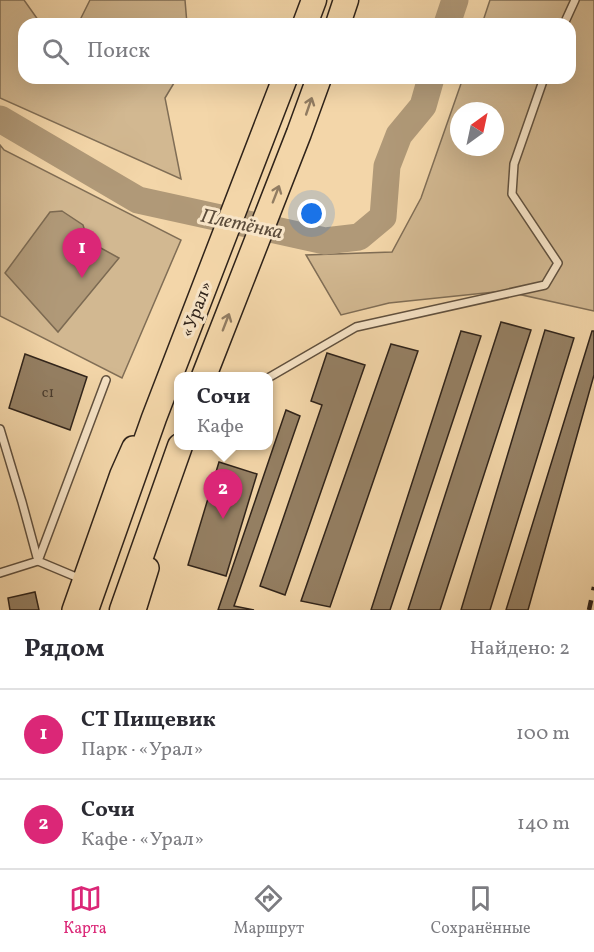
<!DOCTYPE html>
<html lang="ru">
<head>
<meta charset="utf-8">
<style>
	:root { --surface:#fff; --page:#f2f2f3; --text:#2b2b33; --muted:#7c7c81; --line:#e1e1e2; --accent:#db2777 }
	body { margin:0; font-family:Vollkorn,serif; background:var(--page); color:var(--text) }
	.compass { position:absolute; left:450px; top:102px; width:54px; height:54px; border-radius:50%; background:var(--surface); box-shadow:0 6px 24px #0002; rotate:33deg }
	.you { position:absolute; left:312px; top:214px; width:21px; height:21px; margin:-15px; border:4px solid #fff; border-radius:50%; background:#1a73e8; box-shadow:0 0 0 9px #1a73e833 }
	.badge { display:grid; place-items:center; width:39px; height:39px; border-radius:50%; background:var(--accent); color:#fff; font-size:20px; font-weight:700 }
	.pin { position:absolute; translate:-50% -50px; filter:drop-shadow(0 2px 3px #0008) }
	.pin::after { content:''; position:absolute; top:32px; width:21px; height:18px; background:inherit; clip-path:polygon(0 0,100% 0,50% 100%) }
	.popup { position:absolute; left:174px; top:372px; width:99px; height:78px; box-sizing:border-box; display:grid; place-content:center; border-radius:12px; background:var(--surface); filter:drop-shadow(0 2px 4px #0005); font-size:20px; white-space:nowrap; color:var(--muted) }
	.popup b { font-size:22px; color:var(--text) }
	.popup::after { content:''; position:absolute; left:50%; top:100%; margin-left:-12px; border:12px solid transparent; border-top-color:var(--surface) }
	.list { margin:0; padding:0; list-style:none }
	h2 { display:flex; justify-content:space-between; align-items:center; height:78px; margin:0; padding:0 24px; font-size:26px }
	h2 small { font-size:20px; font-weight:400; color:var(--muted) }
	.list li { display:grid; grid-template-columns:39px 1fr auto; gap:18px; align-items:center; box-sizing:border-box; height:90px; padding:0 24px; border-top:2px solid var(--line) }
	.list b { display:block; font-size:22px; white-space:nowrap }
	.list p { margin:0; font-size:20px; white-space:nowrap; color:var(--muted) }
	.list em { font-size:20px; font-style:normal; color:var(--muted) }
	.icon { flex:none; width:33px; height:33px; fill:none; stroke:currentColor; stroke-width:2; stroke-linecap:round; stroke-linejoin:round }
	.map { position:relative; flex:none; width:594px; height:610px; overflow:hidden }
	.search { position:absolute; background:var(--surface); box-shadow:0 6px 24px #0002; left:18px; right:18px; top:18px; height:66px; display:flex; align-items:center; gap:15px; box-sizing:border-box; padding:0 21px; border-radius:18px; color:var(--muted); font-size:22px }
	.sheet { height:258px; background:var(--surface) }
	nav { display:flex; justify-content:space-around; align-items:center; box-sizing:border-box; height:84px; border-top:2px solid var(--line); background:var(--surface); font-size:16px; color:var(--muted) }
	nav a { display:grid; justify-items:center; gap:3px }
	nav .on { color:var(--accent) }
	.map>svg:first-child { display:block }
	.green { fill:#d2b891; stroke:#806e56; stroke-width:1.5; fill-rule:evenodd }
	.water { fill:#b09978; stroke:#7c6a52; stroke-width:1.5 }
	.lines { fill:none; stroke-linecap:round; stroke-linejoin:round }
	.river { stroke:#b09978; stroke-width:27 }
	.building { fill:#958064; stroke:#2f231a; stroke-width:1.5 }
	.lane-casing { stroke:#60503e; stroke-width:10 }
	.primary-casing { stroke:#2f231a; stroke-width:24 }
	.highway-casing { stroke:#2f231a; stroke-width:27 }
	.lane { stroke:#f7e4c7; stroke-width:7 }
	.primary { stroke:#f3d6a9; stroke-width:21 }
	.highway { stroke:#f3d6a9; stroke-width:24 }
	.rail { stroke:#2f231a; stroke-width:4.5; stroke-dasharray:10 10; stroke-linecap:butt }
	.oneway { stroke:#917c62 }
	.labels { text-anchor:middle; stroke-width:6; stroke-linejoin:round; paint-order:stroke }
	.number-label { font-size:15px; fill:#483a2c }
	.street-label { font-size:18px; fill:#2f231a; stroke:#f7e4c7 }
	.water-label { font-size:20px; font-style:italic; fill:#5c4c3b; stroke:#f7e4c7 }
</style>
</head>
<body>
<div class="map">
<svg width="594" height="610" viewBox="0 0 594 610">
	<rect width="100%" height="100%" fill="#f3d6a9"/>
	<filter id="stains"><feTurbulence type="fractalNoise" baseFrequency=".00333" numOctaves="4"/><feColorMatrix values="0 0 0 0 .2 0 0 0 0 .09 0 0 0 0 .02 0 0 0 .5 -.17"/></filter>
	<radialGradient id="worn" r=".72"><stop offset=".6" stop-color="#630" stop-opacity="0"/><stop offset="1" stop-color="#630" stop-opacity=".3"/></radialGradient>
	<g class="green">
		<polygon points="0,0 24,0 41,24 24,24 24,78 177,78 165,98 181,179 0,98"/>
		<polygon points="90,0 185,0 187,24 78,24"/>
		<path d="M490,0H594V311L504,291L389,303L341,315L306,255L392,252L421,198L463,78H570V24H482ZM459,111H495V147H459Z"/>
		<polygon points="0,145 4,150 181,240 122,378 0,316"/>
	</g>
	<polygon class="water" points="62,211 83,225 88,241 119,258 58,332 5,273 50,212"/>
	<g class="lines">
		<g class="river">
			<polyline points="447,24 455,0"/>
			<polyline points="0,119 138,200 325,241 359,237 383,217 387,166 399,135 423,106 431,78"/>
		</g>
	</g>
	<g class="building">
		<polygon points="501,322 531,330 440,610 408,610"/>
		<polygon points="545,330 574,338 490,610 461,610"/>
		<polygon points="461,331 481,336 390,610 371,610"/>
		<polygon points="592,331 594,331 594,375 528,610 506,610"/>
		<polygon points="391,344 418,351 330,607 301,601"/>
		<polygon points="327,353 365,365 285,595 260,586 322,405 311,401"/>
		<polygon points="25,354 87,377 70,430 9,408"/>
		<polygon points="286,410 300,416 234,606 254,610 218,610"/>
		<polygon points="219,462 257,474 226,576 188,565"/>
		<polygon points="35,592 39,610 10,610 8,598"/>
	</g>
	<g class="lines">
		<defs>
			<g id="lane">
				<polyline points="564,24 575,0"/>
				<polyline points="268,378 356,327 545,285 558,263 512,194 514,164 544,78"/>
				<polyline points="0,429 22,502 38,561 0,573"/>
				<polyline points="81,579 38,561 106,380"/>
			</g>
			<g id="primary">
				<polyline points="73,610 121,474 133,447"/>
				<polyline points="135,610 148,568"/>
			</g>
			<g id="highway">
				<polyline points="305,24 314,0"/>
				<polyline points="338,24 346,0"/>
				<polyline points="204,376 299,133 319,78"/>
				<polyline points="86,610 154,418 285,78"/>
				<polyline points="122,610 180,446"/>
			</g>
		</defs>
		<use href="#lane" class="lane-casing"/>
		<use href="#primary" class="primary-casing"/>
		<use href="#highway" class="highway-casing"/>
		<use href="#lane" class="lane"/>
		<use href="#primary" class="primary"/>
		<use href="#highway" class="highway"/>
		<polyline class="rail" points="589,610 594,587"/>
	</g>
	<defs><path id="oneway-shaft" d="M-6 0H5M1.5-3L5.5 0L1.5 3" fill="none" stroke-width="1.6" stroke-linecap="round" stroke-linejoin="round" transform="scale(1.5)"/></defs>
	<g class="oneway">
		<use href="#oneway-shaft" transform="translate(309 106) rotate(-71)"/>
		<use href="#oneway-shaft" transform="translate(276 194) rotate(-69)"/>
		<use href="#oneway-shaft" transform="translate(226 322) rotate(-69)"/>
	</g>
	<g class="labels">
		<g class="number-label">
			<text x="48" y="397">с1</text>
		</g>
		<g class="street-label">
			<text transform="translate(196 309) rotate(-69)" y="6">«Урал»</text>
		</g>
		<g class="water-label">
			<text transform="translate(242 223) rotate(12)" y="7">Плетёнка</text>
		</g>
	</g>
	<rect width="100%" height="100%" filter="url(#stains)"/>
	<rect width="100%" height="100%" fill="url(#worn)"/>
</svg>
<svg class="compass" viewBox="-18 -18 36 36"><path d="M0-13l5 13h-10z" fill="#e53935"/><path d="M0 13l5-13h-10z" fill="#7c7c81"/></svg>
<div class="you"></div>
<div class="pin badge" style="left:82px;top:278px">1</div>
<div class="pin badge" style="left:223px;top:519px">2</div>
<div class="popup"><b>Сочи</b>Кафе</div>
<div class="search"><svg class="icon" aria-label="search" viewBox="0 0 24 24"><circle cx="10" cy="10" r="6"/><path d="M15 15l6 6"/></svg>Поиск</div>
</div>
<section class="sheet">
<h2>Рядом<small>Найдено: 2</small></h2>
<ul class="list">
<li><span class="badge">1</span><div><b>СТ Пищевик</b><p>Парк · «Урал»</p></div><em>100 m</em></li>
<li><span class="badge">2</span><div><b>Сочи</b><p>Кафе · «Урал»</p></div><em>140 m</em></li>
</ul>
</section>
<nav>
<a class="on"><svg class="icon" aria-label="map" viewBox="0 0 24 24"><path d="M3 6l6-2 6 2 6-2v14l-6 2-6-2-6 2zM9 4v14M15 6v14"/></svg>Карта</a>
<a><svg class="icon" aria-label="directions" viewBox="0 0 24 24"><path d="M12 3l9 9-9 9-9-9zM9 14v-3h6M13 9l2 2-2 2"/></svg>Маршрут</a>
<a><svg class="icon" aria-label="saved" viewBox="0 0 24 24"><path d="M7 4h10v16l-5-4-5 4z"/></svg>Сохранённые</a>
</nav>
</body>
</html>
